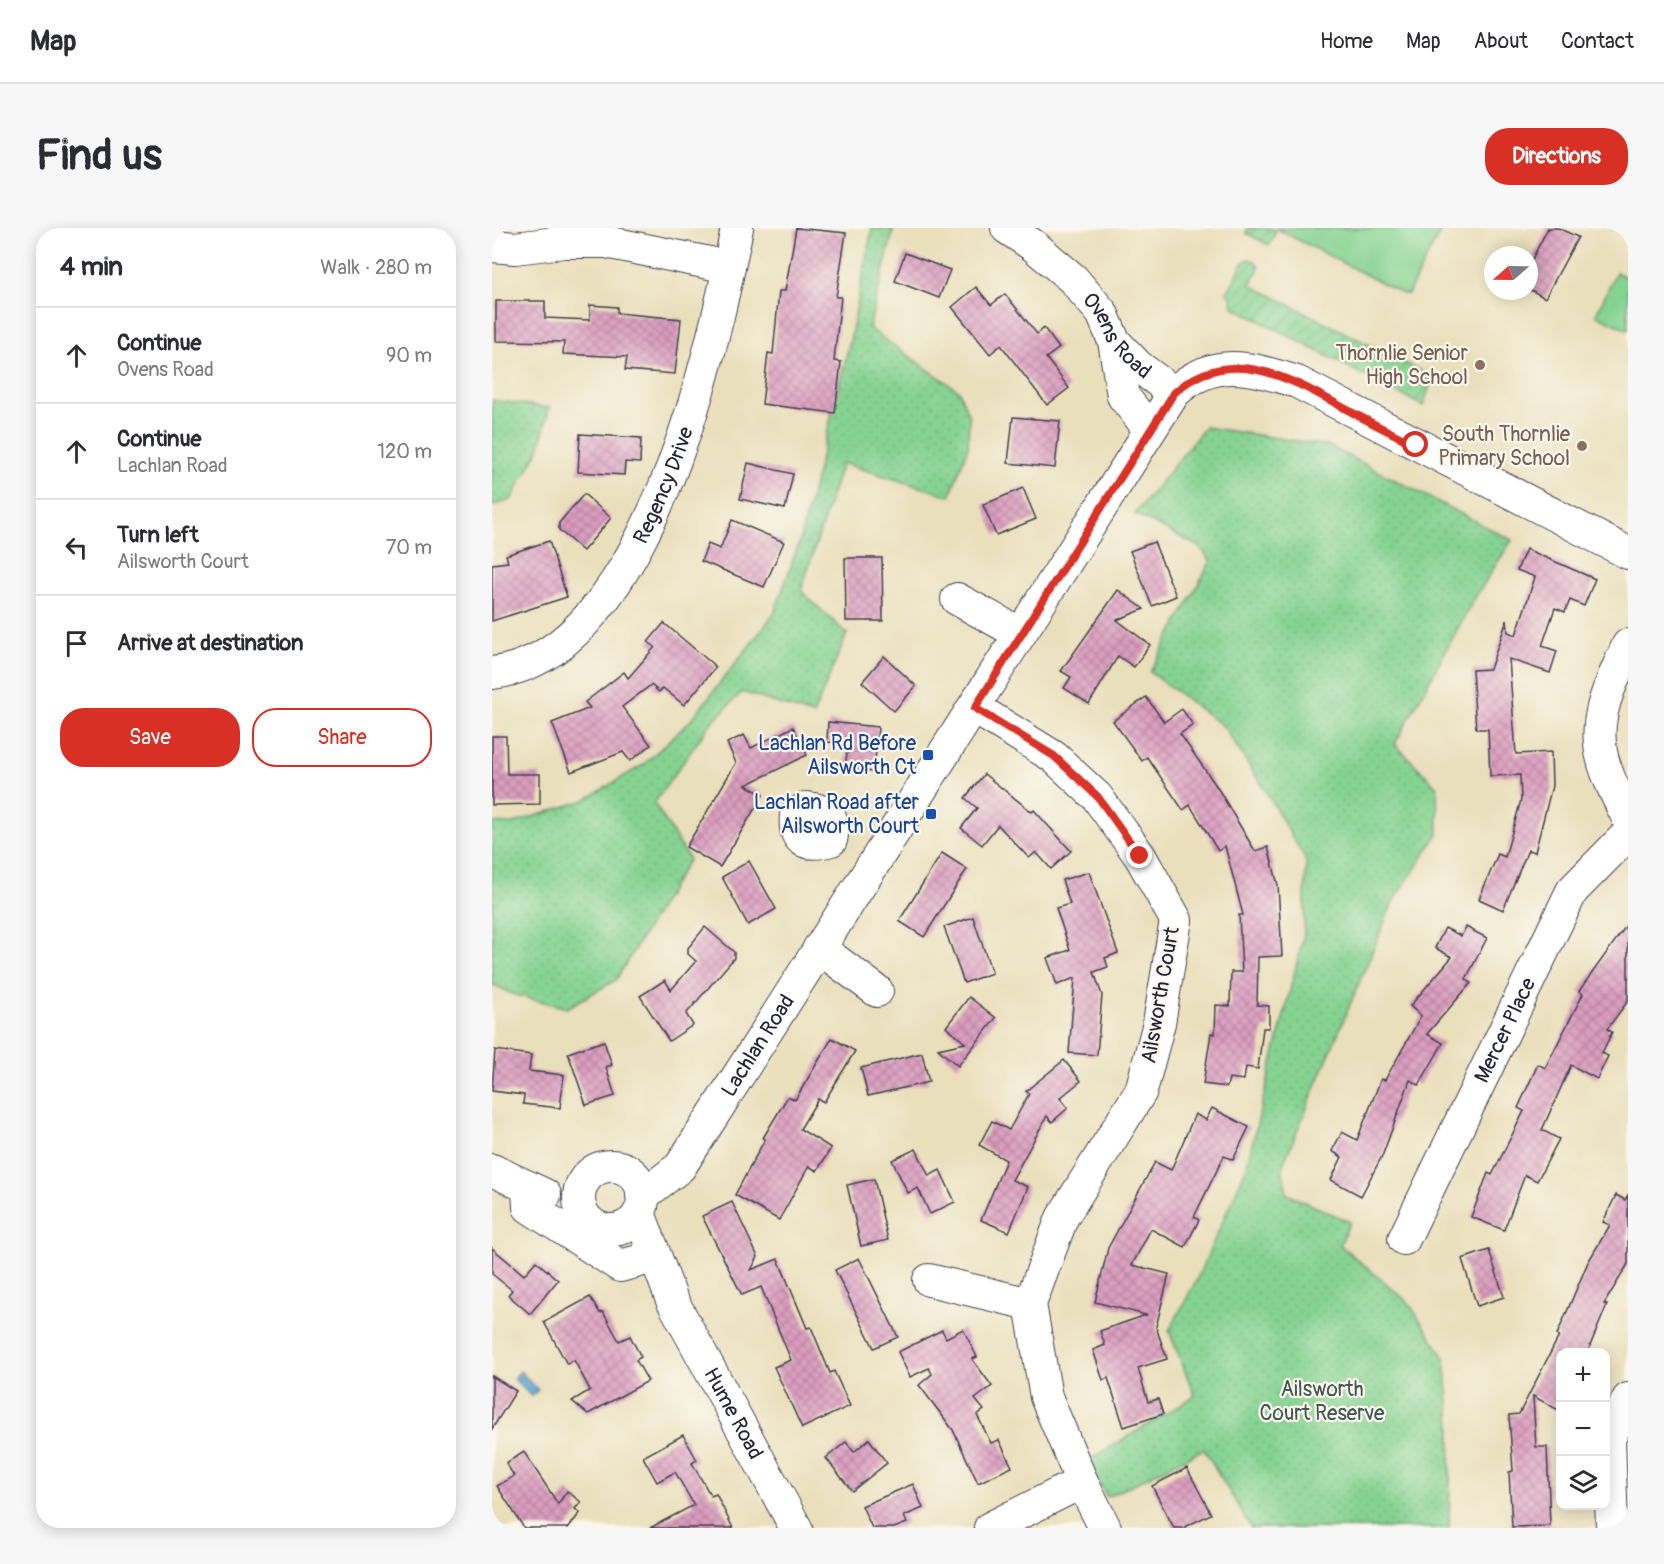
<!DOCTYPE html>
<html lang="en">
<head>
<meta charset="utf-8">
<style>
	:root { --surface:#fff; --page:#f7f7f7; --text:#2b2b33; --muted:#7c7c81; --line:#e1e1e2; --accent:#d93025 }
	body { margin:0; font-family:Pangolin,sans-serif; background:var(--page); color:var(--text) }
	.controls { position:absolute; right:18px; bottom:18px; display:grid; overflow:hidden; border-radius:12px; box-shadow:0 3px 15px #0003 }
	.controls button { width:54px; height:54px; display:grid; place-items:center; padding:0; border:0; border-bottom:2px solid var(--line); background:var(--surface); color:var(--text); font:30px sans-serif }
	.compass { position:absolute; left:992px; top:18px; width:54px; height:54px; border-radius:50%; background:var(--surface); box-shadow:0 3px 15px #0003; rotate:250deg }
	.stop { position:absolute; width:18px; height:18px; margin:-14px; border:4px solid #d93025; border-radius:50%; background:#fff }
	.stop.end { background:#d93025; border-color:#fff; box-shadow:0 2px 6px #0008 }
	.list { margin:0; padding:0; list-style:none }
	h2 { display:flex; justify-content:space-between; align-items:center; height:78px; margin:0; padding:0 24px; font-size:26px }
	h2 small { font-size:20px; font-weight:400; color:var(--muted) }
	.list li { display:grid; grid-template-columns:39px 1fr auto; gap:18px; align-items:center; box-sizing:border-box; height:96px; padding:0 24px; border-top:2px solid var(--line) }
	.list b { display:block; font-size:22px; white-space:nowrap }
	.list p { margin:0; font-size:20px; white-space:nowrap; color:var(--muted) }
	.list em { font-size:20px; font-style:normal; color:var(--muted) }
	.actions { display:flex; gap:12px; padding:18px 24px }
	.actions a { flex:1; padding:14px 0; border:2px solid var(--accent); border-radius:24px; text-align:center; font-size:21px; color:var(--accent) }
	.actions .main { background:var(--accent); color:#fff }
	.icon { flex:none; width:33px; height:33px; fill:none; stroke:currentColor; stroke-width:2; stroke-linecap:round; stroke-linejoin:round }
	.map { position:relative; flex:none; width:1136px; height:1300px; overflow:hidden; border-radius:24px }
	header { display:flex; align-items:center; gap:36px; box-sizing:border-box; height:84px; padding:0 30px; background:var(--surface); border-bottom:2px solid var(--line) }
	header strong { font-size:28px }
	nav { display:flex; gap:33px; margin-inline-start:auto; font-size:21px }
	.intro { display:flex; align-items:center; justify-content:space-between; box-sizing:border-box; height:144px; padding:0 36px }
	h1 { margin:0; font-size:42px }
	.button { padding:15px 27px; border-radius:24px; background:var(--accent); color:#fff; font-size:21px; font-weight:700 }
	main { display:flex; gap:36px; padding:0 36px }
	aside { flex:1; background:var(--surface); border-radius:24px; box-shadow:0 3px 15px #0003 }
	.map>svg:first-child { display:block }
	.grass { fill:#85d391; stroke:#547a66; stroke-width:1.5 }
	.park { fill:url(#park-dots); stroke:#547a66; stroke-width:1.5 }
	.garden { fill:url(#garden-furrows); stroke:#547a66; stroke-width:1.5 }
	.water { fill:url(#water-ripples); stroke:#3c6285; stroke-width:1.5 }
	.building { fill:url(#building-cross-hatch) }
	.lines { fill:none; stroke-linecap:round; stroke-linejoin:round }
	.minor-casing { stroke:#403e4e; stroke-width:34 }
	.minor { stroke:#fff; stroke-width:32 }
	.route { stroke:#d93025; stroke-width:8 }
	.education-dot { fill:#8d6e63; stroke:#fbf7ec; stroke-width:2 }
	.transit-dot { fill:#1a4fb4; stroke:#fbf7ec; stroke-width:2 }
	.labels { text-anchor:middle; stroke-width:4.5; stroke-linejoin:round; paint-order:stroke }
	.street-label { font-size:21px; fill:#22223b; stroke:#fbf7ec }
	.education-label { font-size:21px; fill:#785e54; stroke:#fbf7ec; text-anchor:end }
	.transit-label { font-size:21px; fill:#164399; stroke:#fbf7ec; text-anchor:end }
	.park-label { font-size:21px; fill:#405755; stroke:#fbf7ec }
</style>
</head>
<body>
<header>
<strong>Map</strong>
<nav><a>Home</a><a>Map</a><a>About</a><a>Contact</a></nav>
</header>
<div class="intro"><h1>Find us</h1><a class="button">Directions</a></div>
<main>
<aside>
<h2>4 min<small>Walk · 280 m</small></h2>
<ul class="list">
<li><svg class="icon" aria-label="ahead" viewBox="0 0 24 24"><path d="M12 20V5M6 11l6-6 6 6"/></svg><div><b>Continue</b><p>Ovens Road</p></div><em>90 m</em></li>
<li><svg class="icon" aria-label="ahead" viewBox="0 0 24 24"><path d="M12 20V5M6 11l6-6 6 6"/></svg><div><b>Continue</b><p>Lachlan Road</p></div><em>120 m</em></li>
<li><svg class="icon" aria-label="left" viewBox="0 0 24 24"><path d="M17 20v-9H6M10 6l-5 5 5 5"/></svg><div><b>Turn left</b><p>Ailsworth Court</p></div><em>70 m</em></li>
<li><svg class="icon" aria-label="arrive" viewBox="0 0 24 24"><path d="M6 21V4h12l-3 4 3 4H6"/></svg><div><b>Arrive at destination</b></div></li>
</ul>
<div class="actions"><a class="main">Save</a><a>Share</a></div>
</aside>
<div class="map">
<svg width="1136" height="1300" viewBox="0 0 1136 1300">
	<defs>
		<pattern id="park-dots" width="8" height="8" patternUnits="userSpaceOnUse" patternTransform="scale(1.5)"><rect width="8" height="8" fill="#85d391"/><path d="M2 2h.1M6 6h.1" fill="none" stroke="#73b57e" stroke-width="1.8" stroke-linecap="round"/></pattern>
		<pattern id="garden-furrows" width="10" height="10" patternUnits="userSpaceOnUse" patternTransform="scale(1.5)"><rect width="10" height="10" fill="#85d391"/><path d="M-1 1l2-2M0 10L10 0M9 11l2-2" fill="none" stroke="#73b57e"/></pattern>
		<pattern id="water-ripples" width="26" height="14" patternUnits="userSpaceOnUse" patternTransform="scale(1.5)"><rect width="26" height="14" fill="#57a3cf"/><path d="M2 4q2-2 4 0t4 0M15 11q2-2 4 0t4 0" fill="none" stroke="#4884a9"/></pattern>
		<pattern id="building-cross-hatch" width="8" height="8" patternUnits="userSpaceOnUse" patternTransform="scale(1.5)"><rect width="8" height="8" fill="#dc9ec0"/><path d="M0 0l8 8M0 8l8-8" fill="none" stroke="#b2809d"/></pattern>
	</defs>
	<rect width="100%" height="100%" fill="#fbf7ec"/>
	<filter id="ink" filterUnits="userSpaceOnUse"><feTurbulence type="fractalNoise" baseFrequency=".0167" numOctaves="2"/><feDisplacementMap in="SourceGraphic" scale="12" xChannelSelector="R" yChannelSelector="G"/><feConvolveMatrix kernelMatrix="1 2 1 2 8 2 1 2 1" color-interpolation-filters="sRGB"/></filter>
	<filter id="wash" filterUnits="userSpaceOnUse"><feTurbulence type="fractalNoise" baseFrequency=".008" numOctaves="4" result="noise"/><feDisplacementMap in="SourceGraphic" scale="24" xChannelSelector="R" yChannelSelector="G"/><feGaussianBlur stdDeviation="1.35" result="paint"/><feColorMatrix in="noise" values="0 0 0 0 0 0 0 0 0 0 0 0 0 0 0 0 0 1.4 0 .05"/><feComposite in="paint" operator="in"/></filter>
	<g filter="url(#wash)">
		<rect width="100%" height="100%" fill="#eadfbb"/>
		<g class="grass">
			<polygon points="783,0 950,0 916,66 911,66"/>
			<polygon points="1124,44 1136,50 1136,102 1104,87"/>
		</g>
		<g class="park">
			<polygon points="380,0 402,0 377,100 467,163 477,189 476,219 458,268 350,235 309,363 355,406 321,487 250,464 219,495 162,575 197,631 124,752 75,780 20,766 0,756 0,595 19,596 93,572 151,537 199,492 282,386 308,312 357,118"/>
			<polygon points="0,172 57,180 47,221 19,272 0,278"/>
			<polygon points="713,199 837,218 1020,312 982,371 903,516 945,559 946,606 901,674 790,939 795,966 858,994 848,1017 916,1074 953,1130 959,1198 957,1300 759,1300 712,1221 615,1269 594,1234 703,1168 677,1103 704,1053 754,941 812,706 814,633 772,560 731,498 658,444 719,333 708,319 643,286"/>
		</g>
		<g class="garden">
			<polygon points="756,0 780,0 784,4 777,17 754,5"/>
			<polygon points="756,31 763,33 767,39 759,57 941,149 931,178 741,79 740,70 735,65 751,35"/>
		</g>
		<polygon class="water" points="28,1143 46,1162 39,1168 22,1151"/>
		<g id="blocks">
			<g class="building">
				<polygon points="304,0 354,5 344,69 349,69 342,133 349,134 343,185 270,176 276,125 281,126 287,63 293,63"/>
				<polygon points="1056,0 1066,0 1086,9 1053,70 1037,61 1037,37"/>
				<polygon points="413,25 458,42 447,70 403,53"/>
				<polygon points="484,59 499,77 513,66 545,106 552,100 567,120 554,130 577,160 555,177 509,117 498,126 460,79"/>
				<polygon points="4,73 53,73 53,90 98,92 98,77 125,79 125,85 189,91 183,146 133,142 135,129 71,126 72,114 4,113"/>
				<polygon points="521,189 568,193 563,240 516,235"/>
				<polygon points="88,206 149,210 148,235 133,234 132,247 86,244"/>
				<polygon points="256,235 301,246 293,281 248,271"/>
				<polygon points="531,260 544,291 504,307 491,277"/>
				<polygon points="92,266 119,290 91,323 67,302 67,295"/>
				<polygon points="240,292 292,314 272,359 209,333 216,316 228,321"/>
				<polygon points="57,313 75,369 0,393 0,336 16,334 14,327"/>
				<polygon points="662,314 684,368 660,378 638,323"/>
				<polygon points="1034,321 1103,351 1092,378 1078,372 1073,384 1063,380 1050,418 1065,423 1058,445 1017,431 1024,526 1059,524 1060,558 1043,624 1036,622 1011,682 987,671 1006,626 1013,629 1029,572 1028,547 998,548 996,501 984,501 980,442 998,441 1015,392 1016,404 1024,407 1043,349 1025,342"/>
				<polygon points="353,330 390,330 391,393 354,393"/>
				<polygon points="626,362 652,381 625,392 658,417 642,439 626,428 597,476 572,460 579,449 569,443"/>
				<polygon points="172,395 224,439 192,477 171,460 167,464 159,457 130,479 159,517 138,533 131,524 79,544 60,495 98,480 93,474 132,444 136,450 163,419 156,414"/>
				<polygon points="392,428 424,458 402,483 370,454"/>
				<polygon points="654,469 672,494 690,481 701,497 688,506 725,559 763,623 776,619 786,657 790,728 766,729 765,777 777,778 777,800 771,800 766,841 754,839 752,852 737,850 735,859 711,856 719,805 723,806 724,777 738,778 739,744 750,744 747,687 751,687 733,618 726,623 698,577 691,582 655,529 650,533 621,493"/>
				<polygon points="336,494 386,499 382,544 353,542 356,516 335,514"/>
				<polygon points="301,499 315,527 254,557 271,567 228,639 194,619 244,535 235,515 252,507 259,520"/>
				<polygon points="0,508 14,508 15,546 48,546 48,576 0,577"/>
				<polygon points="492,546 540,584 542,582 579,623 559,641 544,624 537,630 506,597 490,617 469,600 485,580 473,570"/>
				<polygon points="450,625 475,641 432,709 407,693"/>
				<polygon points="257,633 284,681 256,697 230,649"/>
				<polygon points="597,644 626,725 613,730 616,739 602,744 610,767 605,827 577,825 583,750 565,757 555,730 578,722 564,680 578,676 570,652"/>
				<polygon points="481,689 500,745 472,755 452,699"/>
				<polygon points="1136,695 1136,773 1115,801 1120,804 1110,825 1116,828 1105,851 1079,837 1050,902 1067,911 1045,953 1033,947 1012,1002 979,989 996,945 1000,947 1032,883 1026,880 1046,836 1053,840 1091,766 1087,763"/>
				<polygon points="213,699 242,724 242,730 194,786 201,797 177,813 148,768 173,752 179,762 204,733 196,726 196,720"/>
				<polygon points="974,699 995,710 974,751 979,755 935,806 951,815 927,857 918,852 891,926 869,968 839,952 850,929 840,923 850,904 865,912 889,851 893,852 929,788 918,778 960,729 943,720 953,700 969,708"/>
				<polygon points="477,769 504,790 466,838 446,821 473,815 454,799"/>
				<polygon points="340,810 363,823 332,874 326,871 308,901 339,920 325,943 317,938 287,992 243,967 273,911 271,910 296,868 303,872"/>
				<polygon points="112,813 120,837 114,839 123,868 94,877 76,825"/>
				<polygon points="3,822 39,827 37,843 72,847 68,880 31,876 32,867 0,863"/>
				<polygon points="430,825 437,854 376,868 369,840"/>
				<polygon points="572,832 589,853 568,870 576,880 560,894 555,888 520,952 536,959 517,1004 489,992 514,932 487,917 500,893 517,902 537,866 534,863"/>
				<polygon points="720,880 757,899 741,932 732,928 702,989 707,992 693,1019 659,1001 640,1037 677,1046 664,1099 675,1131 646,1140 656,1174 666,1171 671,1186 632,1199 616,1150 611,1152 601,1122 613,1117 608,1103 654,1087 603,1074 616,1020 663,934 679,942 703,886 714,892"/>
				<polygon points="424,921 437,948 448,942 463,974 438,986 426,960 416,965 400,932"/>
				<polygon points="382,951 396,1012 369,1018 355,957"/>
				<polygon points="1124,967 1133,972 1136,967 1136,1036 1112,1076 1115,1077 1095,1125 1068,1125 1068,1183 1041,1168 1044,1219 1055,1219 1058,1298 1020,1299 1017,1244 1021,1243 1017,1187 1027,1186 1067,1108 1065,1107 1096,1034 1118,997 1111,994"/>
				<polygon points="240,974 266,1029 259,1042 286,1031 315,1100 319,1099 338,1145 342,1143 358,1178 310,1200 282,1139 299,1132 269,1059 250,1067 210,988"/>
				<polygon points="0,1020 32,1047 44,1033 66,1052 38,1086 16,1067 20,1062 0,1046"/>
				<polygon points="997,1022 1012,1069 985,1078 970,1031"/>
				<polygon points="367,1030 406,1109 382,1120 343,1042"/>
				<polygon points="98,1069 108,1085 111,1084 127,1113 138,1108 149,1129 144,1132 156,1153 96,1186 80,1173 98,1162 82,1132 75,1136 52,1094"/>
				<polygon points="471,1101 485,1129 480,1131 500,1158 483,1171 492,1182 485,1187 499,1215 507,1212 520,1239 486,1255 461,1202 427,1157 440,1146 437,1140 418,1149 406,1124 450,1102 454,1110"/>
				<polygon points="0,1148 24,1163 0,1201"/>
				<polygon points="191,1207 205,1232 200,1235 219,1268 224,1266 241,1300 158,1300 202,1277 183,1244 165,1254 151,1229"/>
				<polygon points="377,1211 395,1235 360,1263 334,1230 354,1214 362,1224"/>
				<polygon points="32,1224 66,1276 75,1263 89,1274 83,1281 88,1285 76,1300 32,1300 5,1258 22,1248 14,1235"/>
				<polygon points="695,1240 719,1286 691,1300 682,1300 660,1258"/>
				<polygon points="421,1256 431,1280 412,1288 415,1295 402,1300 380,1300 370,1278"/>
			</g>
		</g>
	</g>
	<g filter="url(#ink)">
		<use href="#blocks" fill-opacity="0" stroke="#403e4e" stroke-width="1.5"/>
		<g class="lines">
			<defs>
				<g id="minor">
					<path id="s1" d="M515,0L542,18L581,51L610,85L622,113L646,138L682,165"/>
					<polyline points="0,18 23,20 72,14 114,14 237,39"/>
					<polyline points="622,113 631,168 658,202"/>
					<polyline points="465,371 527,405"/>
					<path d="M1136,417C1123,448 1104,480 1108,515C1109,538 1126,570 1136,590"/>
					<path id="s2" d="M0,445C153,429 221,124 245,0"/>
					<polyline points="483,480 562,529 605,569 648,628 684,692 667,795 649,863 570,990 538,1076 554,1169 590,1254 613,1300"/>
					<path d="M314,580C337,582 344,590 339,612C314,619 301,614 304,587Z"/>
					<polyline points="327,720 385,763"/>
					<circle cx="119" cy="970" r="32"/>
					<polyline points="0,942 53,967"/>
					<polyline points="36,959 37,979 128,1038 151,1032"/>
					<path id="s3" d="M150,968L188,939L682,165C721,128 758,139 805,154L1136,325"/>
					<path id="s4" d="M147,985L180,1072L304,1300"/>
					<path id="s5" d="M912,1011L1080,663L1136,606"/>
					<polyline points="437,1052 538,1076"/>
					<polyline points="498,1300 590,1254"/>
					<polyline points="1120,1300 1117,1211 1136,1171"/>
				</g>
			</defs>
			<use href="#minor" class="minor-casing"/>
			<use href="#minor" class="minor"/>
		</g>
	</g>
	<g class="lines" filter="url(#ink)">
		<path class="route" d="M648,628L606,569L562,528L483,480L682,165C737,114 799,151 854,181C877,194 900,205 924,217"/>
	</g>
	<g class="education-dot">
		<circle cx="988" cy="137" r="6"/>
		<circle cx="1090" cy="218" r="6"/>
	</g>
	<g class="transit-dot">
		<rect x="430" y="521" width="12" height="12" rx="3"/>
		<rect x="433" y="580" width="12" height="12" rx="3"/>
	</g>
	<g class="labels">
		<g class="street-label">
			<text dy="7" stroke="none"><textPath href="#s1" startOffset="156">Ovens Road</textPath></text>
			<text dy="7" stroke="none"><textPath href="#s2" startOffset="267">Regency Drive</textPath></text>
			<text transform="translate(668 767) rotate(-80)" y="7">Ailsworth Court</text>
			<text dy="7" stroke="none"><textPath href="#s5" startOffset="232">Mercer Place</textPath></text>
			<text dy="7" stroke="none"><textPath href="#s3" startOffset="192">Lachlan Road</textPath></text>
			<text dy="7" stroke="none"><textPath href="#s4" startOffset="222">Hume Road</textPath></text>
		</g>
		<g class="education-label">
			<text x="976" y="132">Thornlie Senior<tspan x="976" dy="24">High School</tspan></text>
			<text x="1078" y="213">South Thornlie<tspan x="1078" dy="24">Primary School</tspan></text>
		</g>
		<g class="transit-label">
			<text x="424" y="522">Lachlan Rd Before<tspan x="424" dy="24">Ailsworth Ct</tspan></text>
			<text x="427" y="581">Lachlan Road after<tspan x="427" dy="24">Ailsworth Court</tspan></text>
		</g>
		<g class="park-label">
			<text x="830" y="1168">Ailsworth<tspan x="830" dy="24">Court Reserve</tspan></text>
		</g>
	</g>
</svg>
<div class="controls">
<button>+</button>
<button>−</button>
<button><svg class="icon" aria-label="layers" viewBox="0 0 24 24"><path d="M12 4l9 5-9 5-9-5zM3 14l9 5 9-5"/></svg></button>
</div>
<svg class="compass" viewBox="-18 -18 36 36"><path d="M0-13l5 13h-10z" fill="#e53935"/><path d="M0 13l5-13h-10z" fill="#7c7c81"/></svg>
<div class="stop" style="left:924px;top:217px"></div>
<div class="stop end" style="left:648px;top:628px"></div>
</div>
</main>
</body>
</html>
